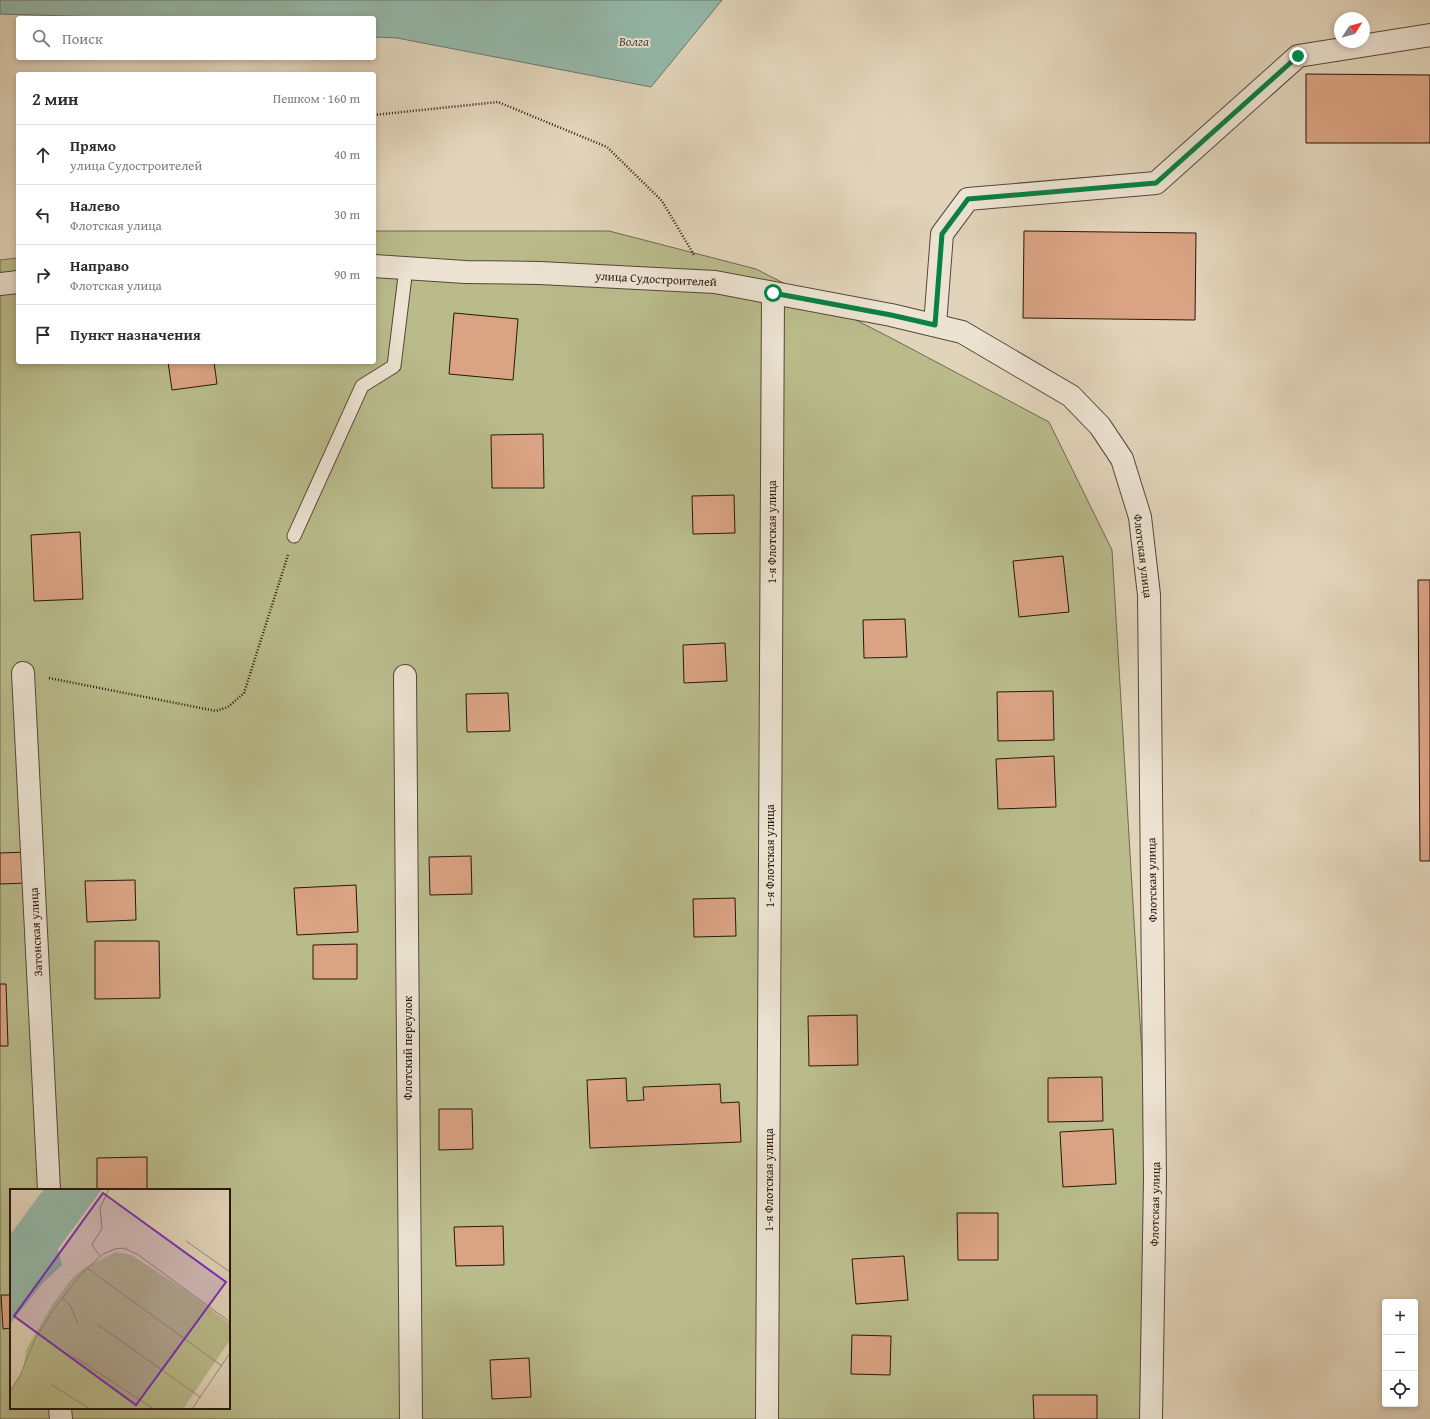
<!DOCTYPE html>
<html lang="ru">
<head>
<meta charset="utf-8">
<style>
	:root { --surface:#fff; --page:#f2f2f3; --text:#2b2b33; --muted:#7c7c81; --line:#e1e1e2 }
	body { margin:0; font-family:"Gentium Book Plus",serif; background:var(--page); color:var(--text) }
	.controls { position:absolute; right:12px; bottom:12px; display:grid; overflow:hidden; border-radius:4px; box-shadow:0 2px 6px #0003 }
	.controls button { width:36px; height:36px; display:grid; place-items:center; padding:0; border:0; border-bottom:1px solid var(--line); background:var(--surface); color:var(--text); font:20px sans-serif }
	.compass { position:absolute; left:1334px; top:12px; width:36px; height:36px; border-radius:50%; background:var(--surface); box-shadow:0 2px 6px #0003; rotate:54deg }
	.stop { position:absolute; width:12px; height:12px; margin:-9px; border:3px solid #0b8043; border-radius:50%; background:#fff }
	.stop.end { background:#0b8043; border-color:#fff; box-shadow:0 1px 4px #0008 }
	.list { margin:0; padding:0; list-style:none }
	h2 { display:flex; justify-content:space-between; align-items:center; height:52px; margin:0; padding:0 16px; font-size:17px }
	h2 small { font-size:13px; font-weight:400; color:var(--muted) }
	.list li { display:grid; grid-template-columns:26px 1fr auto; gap:12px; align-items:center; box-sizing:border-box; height:60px; padding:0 16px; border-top:1px solid var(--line) }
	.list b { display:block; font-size:15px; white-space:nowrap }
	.list p { margin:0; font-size:13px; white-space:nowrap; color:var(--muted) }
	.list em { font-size:13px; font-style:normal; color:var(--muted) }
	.icon { flex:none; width:22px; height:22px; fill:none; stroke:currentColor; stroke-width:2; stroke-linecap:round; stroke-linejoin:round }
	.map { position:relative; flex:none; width:1430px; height:1419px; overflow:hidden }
	.search { position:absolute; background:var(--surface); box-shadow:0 2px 6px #0003; left:16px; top:16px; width:360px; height:44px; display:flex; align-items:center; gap:10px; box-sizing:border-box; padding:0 14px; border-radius:4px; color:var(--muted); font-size:15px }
	.panel { position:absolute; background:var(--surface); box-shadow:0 2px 6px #0003; left:16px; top:72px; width:360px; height:292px; border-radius:4px }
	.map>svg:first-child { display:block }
	.green { fill:#b9bb8b; stroke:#71694c; fill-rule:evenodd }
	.water { fill:#95b9ab; stroke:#6a786b }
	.building { fill:#daa383; stroke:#29170c }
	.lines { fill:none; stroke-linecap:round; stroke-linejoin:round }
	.lane-casing { stroke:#574638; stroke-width:15 }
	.street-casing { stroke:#574638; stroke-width:24 }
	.path { stroke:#29170c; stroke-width:2.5; stroke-dasharray:1 2; stroke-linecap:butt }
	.lane { stroke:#ece3d2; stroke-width:13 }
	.street { stroke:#ece3d2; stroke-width:22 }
	.route { stroke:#0b8043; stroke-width:5 }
	.labels { text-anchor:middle; stroke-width:4; stroke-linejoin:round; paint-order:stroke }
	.street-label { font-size:12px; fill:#29170c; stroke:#ece3d2 }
	.water-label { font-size:13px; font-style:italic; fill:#49483c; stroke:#ece3d2 }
	.inset-road { fill:none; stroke:#978874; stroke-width:1 }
	.view { fill:#7b2cbf; fill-opacity:0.15; stroke:#7b2cbf; stroke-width:2 }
	.inset-edge { fill:none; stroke:#29170c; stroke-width:2 }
</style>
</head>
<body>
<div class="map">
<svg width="1430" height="1419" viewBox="0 0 1430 1419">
	<rect width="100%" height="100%" fill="#e1d4ba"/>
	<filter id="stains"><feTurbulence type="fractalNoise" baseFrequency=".005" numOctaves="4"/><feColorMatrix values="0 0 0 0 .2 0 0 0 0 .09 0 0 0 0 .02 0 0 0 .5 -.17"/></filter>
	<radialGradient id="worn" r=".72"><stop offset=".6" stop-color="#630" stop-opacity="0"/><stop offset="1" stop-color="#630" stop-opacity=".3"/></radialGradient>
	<path class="green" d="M374,231H609L756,269L893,339L1049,422L1112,550L1148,1156L1141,1419H0V260L18,258V362H374ZM11,1190H229V1408H11Z"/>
	<polygon class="water" points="0,0 722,0 651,87 397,38 374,37 374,18 135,18 0,14"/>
	<g class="building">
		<polygon points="1306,74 1430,75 1430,143 1306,143"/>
		<polygon points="1024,231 1196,233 1195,320 1023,318"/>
		<polygon points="454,313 518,319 513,380 449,374"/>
		<polygon points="168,362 214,362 217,384 172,390"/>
		<polygon points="543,434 544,488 492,488 491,435"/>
		<polygon points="734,495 735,533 693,534 692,496"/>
		<polygon points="80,532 83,599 34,601 31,535"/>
		<polygon points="1063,556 1069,612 1019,617 1013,561"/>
		<polygon points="1418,580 1430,580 1430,861 1420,861"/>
		<polygon points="905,619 907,657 864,658 863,620"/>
		<polygon points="725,643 727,681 684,683 683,645"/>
		<polygon points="1053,691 1054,740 998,741 997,692"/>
		<polygon points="508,693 510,731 467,732 466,694"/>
		<polygon points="1054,756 1056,807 998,809 996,759"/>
		<polygon points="28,852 28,883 0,884 0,853"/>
		<polygon points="471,856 472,894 430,895 429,857"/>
		<polygon points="135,880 136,920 87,922 85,881"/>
		<polygon points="356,885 358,932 297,935 294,888"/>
		<polygon points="735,898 736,936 694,937 693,899"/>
		<polygon points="95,941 159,941 160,998 95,999"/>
		<polygon points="357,944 357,979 313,979 313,945"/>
		<polygon points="0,984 6,984 8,1046 0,1046"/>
		<polygon points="857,1015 858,1065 809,1066 808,1016"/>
		<polygon points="1102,1077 1103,1121 1048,1122 1048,1078"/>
		<polygon points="626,1078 627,1101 644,1100 643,1087 720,1084 721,1103 739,1102 741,1142 590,1148 587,1080"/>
		<polygon points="439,1109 472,1109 473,1149 439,1150"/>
		<polygon points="1113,1129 1116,1184 1063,1187 1060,1132"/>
		<polygon points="147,1157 147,1190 97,1190 97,1158"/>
		<polygon points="957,1213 998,1213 998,1260 958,1260"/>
		<polygon points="503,1226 504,1265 456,1266 454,1227"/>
		<polygon points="904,1256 908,1300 856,1304 852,1259"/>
		<polygon points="1,1295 11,1295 11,1328 3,1329"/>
		<polygon points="852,1335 891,1336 890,1375 851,1374"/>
		<polygon points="529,1358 531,1397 492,1399 490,1360"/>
		<polygon points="1033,1395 1097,1395 1097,1419 1034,1419"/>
	</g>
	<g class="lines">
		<defs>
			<polyline id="lane" points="294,536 362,386 394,366 406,268"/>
			<g id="street">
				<polyline points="374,266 465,272 540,273 715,282 891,315 962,332 1071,396 1100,426 1122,459 1140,517 1149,595 1155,1179 1151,1419"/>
				<polyline points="0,284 18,282"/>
				<polyline points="935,325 942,234 968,199 1156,183 1298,56 1430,35"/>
				<polyline points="23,673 49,1190"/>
				<polyline points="405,676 411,1419"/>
				<polyline points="60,1408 61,1419"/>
				<polyline points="767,1419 773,293"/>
			</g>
		</defs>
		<use href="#lane" class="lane-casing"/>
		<use href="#street" class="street-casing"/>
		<g class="path">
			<polyline points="374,115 498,102 607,147 662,201 694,255"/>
			<polyline points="49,678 216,711 228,707 244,693 288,555"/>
		</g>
		<use href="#lane" class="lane"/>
		<use href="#street" class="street"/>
	</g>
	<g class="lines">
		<polyline class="route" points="773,293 891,315 935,325 942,234 968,199 1156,183 1298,56"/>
	</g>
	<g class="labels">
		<g class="street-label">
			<text transform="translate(656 279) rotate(3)" y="4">улица Судостроителей</text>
			<text transform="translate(772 532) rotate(-90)" y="4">1-я Флотская улица</text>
			<text transform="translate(1143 556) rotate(83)" y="4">Флотская улица</text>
			<text transform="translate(770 856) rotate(-90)" y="4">1-я Флотская улица</text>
			<text transform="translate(1152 880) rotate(-91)" y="4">Флотская улица</text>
			<text transform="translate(36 932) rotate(-93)" y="4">Затонская улица</text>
			<text transform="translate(408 1048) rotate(-90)" y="4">Флотский переулок</text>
			<text transform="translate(769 1180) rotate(-90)" y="4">1-я Флотская улица</text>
			<text transform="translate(1155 1204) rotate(-89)" y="4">Флотская улица</text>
		</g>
		<g class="water-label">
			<text x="634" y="46">Волга</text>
		</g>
	</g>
	<g transform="translate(10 1189)">
		<rect width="220" height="220" fill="#e1d4ba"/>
		<path d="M106,63L121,66L175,101L220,135V151L173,220H0V201L13,181L16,161L42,116L62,89L74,79Z" fill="#b9bb8b"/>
		<path d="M34,0H92L48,60L52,76L32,95L0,135V46Z" fill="#95b9ab"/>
		<path class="inset-road" d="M176,52L220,83M90,67L82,56L92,39L90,19L99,0M77,79L212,177M52,109L60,116L68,135M87,135L190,208M63,167L144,220M42,196L80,220M0,202L10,187L25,150L46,117L73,83L93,65L105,60L114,59L127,65L220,133M182,220L220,164"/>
		<path class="view" d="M93,4L216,93L126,216L4,127Z"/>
		<rect width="220" height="220" class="inset-edge"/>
	</g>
	<rect width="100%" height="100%" filter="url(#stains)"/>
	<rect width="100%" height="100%" fill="url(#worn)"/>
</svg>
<div class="controls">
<button>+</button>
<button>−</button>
<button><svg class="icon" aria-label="locate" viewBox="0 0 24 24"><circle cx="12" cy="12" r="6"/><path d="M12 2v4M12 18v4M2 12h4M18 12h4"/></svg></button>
</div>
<svg class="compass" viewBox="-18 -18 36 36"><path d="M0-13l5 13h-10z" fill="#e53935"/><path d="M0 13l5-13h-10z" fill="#7c7c81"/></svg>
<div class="stop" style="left:773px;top:293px"></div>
<div class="stop end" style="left:1298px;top:56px"></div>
<div class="search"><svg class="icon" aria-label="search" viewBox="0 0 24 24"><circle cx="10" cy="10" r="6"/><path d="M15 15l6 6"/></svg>Поиск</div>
<section class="panel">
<h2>2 мин<small>Пешком · 160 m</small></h2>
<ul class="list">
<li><svg class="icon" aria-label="ahead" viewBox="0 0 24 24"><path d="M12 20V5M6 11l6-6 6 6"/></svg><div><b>Прямо</b><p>улица Судостроителей</p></div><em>40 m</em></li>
<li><svg class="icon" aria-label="left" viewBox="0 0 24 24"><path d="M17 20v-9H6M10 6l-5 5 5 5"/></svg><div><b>Налево</b><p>Флотская улица</p></div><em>30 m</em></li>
<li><svg class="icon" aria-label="right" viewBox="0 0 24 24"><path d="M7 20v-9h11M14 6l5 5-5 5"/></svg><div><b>Направо</b><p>Флотская улица</p></div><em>90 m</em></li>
<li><svg class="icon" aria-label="arrive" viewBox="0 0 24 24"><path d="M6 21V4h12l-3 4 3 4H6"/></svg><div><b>Пункт назначения</b></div></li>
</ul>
</section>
</div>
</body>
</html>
